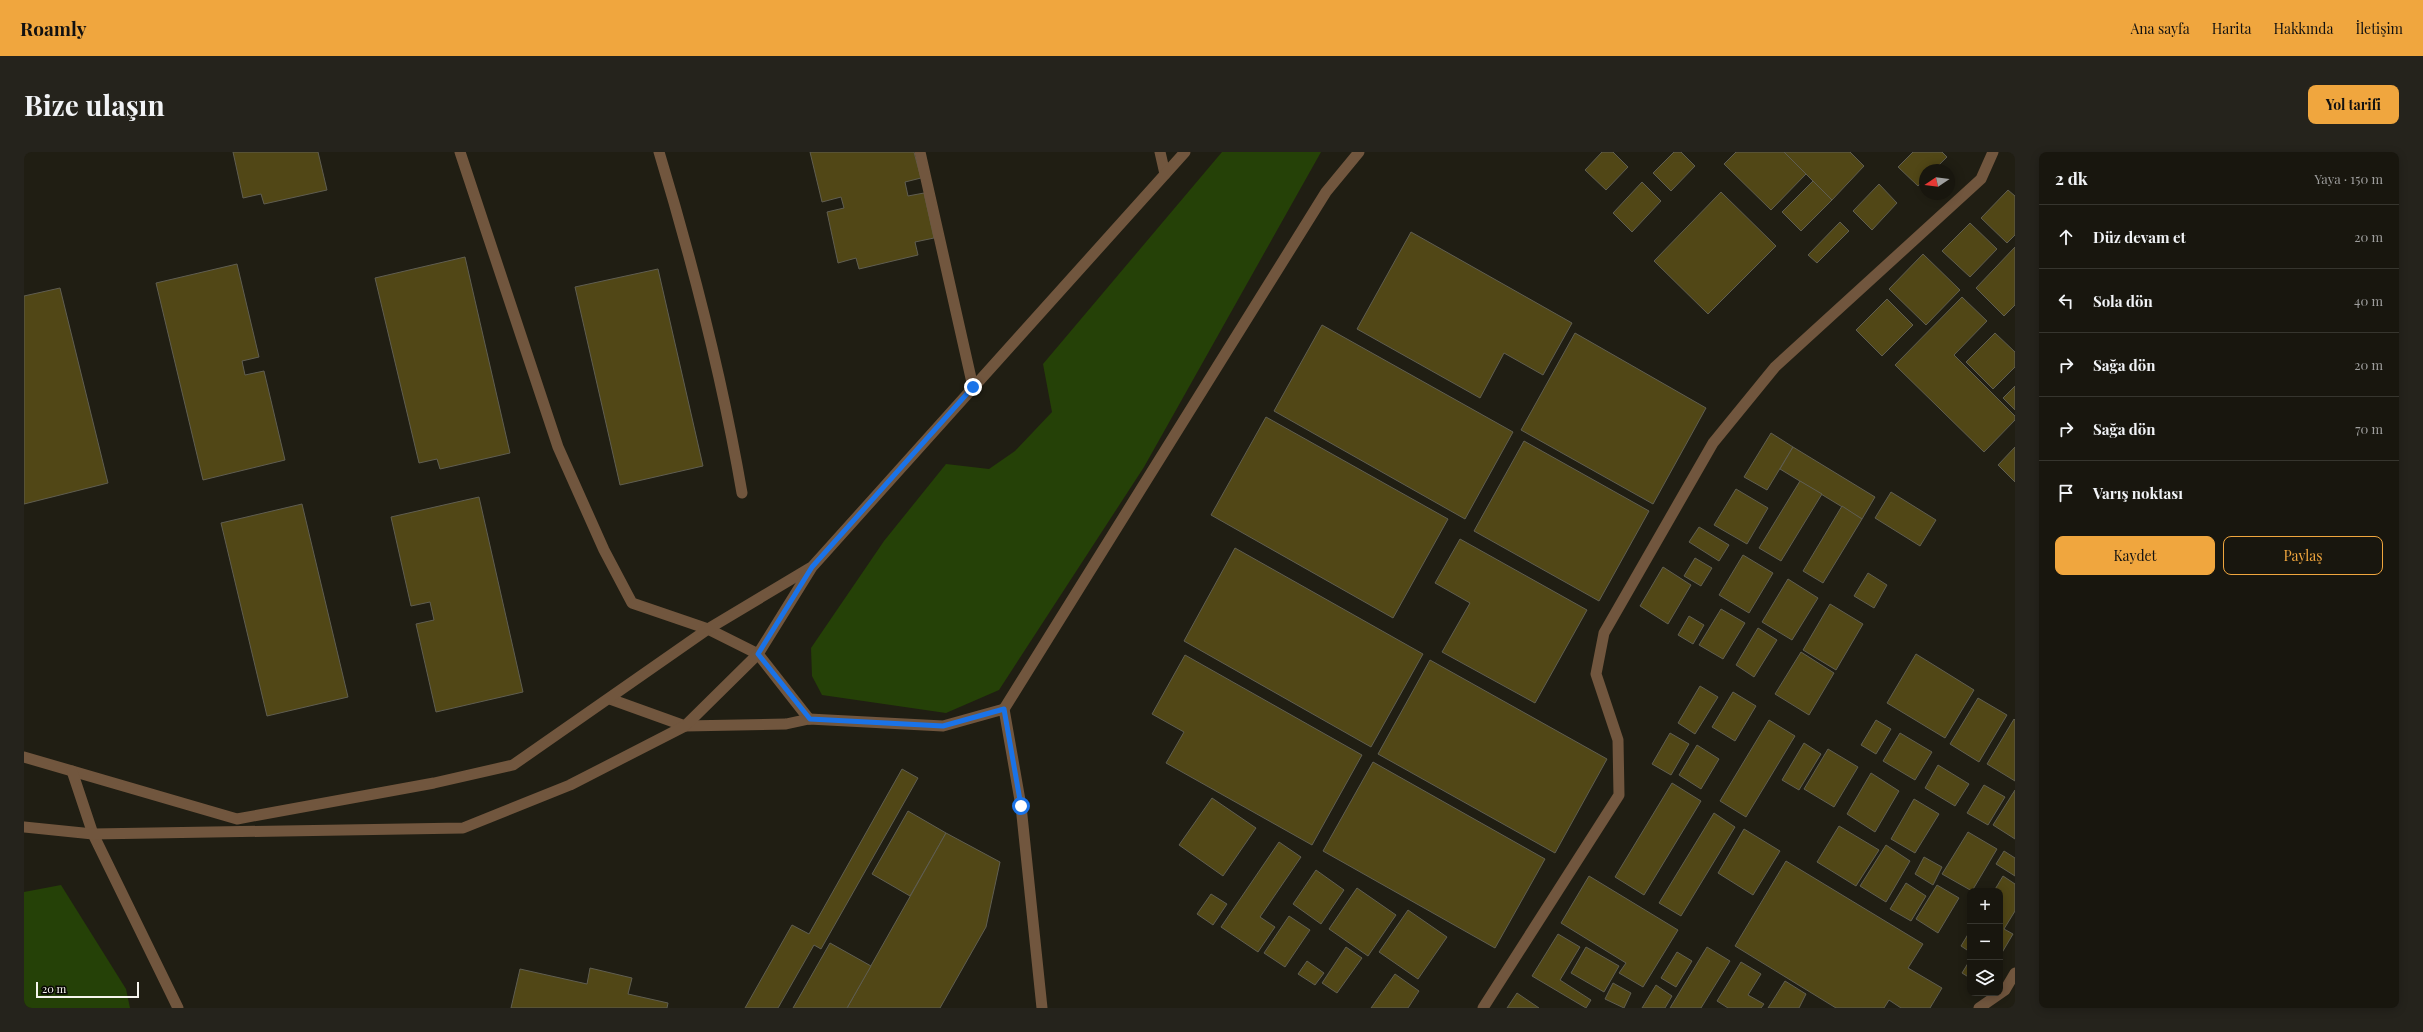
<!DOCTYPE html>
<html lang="tr">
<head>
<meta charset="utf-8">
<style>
	:root { --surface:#18160e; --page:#25231c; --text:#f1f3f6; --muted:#9f9f9e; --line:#36352e; --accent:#f0a63e }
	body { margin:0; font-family:"Playfair Display",serif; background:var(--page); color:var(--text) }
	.controls { position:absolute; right:12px; bottom:12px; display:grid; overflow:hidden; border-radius:8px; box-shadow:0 2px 10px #0003 }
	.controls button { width:36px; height:36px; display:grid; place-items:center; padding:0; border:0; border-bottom:1px solid var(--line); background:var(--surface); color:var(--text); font:20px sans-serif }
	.compass { position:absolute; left:1895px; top:12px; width:36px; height:36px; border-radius:50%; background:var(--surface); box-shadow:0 2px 10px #0003; rotate:257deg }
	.scale { position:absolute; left:12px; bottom:10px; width:103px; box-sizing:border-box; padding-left:4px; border:2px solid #f6f4ed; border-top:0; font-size:11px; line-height:14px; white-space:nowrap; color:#f6f4ed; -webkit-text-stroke:3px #090804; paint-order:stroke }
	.stop { position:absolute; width:12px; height:12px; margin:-9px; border:3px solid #1a73e8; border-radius:50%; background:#fff }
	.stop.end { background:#1a73e8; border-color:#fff; box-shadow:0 1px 4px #0008 }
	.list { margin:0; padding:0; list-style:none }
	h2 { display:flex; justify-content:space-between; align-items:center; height:52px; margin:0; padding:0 16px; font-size:17px }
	h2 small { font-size:13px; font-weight:400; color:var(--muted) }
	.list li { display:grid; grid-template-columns:26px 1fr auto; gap:12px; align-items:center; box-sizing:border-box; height:64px; padding:0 16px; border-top:1px solid var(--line) }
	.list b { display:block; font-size:15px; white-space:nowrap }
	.list em { font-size:13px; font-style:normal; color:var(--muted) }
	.actions { display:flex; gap:8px; padding:12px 16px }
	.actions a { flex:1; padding:9px 0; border:1px solid var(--accent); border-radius:8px; text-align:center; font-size:14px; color:var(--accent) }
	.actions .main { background:var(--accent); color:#111 }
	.icon { flex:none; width:22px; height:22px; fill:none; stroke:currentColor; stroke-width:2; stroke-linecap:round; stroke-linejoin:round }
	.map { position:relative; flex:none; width:1991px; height:856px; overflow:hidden; border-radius:8px }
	header { display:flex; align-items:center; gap:24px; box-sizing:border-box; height:56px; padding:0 20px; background:var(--accent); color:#111 }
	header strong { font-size:19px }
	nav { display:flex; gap:22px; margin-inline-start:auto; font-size:14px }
	.intro { display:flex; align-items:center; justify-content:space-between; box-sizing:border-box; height:96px; padding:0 24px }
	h1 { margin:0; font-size:28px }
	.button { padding:10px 18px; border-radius:8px; background:var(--accent); color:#111; font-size:14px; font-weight:700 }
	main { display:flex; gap:24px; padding:0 24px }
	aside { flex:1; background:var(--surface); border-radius:8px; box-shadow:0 2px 10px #0003 }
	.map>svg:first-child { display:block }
	.green { fill:#254107 }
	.building { fill:#514716; stroke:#605e51 }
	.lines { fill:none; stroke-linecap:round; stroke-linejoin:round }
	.minor { stroke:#71563e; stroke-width:11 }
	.route { stroke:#1a73e8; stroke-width:5 }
</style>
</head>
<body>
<header>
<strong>Roamly</strong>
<nav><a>Ana sayfa</a><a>Harita</a><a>Hakkında</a><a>İletişim</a></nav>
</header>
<div class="intro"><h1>Bize ulaşın</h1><a class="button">Yol tarifi</a></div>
<main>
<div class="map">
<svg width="1991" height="856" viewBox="0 0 1991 856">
	<rect width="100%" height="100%" fill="#201e13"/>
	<g class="green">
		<polygon points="1198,0 1297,0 1120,315 975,538 922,561 798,543 788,524 787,496 860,389 922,312 965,317 991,299 1028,260 1019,212"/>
		<polygon points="37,733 102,837 106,856 0,856 0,740"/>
	</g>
	<g class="building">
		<polygon points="209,0 294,0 303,38 240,52 237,42 219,46"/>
		<polygon points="786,0 890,0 897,26 881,30 884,44 900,41 910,86 891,90 894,103 835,117 832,106 814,111 803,60 820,56 817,45 798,50"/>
		<polygon points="1578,0 1589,0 1604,15 1582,38 1561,18"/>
		<polygon points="1650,0 1657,0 1671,14 1647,39 1629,21"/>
		<polygon points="1712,0 1760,0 1782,22 1747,58 1700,12"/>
		<polygon points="1760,0 1826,0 1840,14 1808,48"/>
		<polygon points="1889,0 1918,0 1923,5 1910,18 1901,18 1901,27 1894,34 1874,15"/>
		<polygon points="1789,29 1808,48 1777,79 1758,60"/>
		<polygon points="1618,30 1637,49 1608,80 1589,61"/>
		<polygon points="1855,32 1873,51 1848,78 1829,59"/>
		<polygon points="1984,38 1991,44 1991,83 1983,91 1957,66"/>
		<polygon points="1697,40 1752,94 1684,162 1630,109"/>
		<polygon points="1816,70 1825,79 1793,111 1784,103"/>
		<polygon points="1946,71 1973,97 1946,125 1918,99"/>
		<polygon points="1387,80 1548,171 1519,223 1480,201 1456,246 1333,177"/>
		<polygon points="1991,95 1991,153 1980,164 1952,136"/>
		<polygon points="1899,102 1936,138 1902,173 1865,137"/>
		<polygon points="441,105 486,301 416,317 413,307 395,311 351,126"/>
		<polygon points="213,112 235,205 218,209 221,223 240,219 261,308 179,328 132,131"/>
		<polygon points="634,117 679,314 596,333 551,135"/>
		<polygon points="36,136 84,331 0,352 0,144"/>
		<polygon points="1938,145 1963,169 1930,203 1991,264 1991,268 1960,300 1871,213"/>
		<polygon points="1863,147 1889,173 1858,204 1832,178"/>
		<polygon points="1298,173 1489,280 1441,367 1250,259"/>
		<polygon points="1551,181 1682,256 1629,352 1497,278"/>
		<polygon points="1971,181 1991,200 1991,215 1969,237 1942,210"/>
		<polygon points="1991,234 1991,258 1979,246"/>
		<polygon points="1242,265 1424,367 1369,466 1187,363"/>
		<polygon points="1747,281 1769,295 1743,338 1720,325"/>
		<polygon points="1500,289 1625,359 1575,449 1450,379"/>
		<polygon points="1769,295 1851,345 1838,367 1756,317"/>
		<polygon points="1991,295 1991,330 1974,313"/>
		<polygon points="1776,329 1798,342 1757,409 1735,396"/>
		<polygon points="1712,337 1744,356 1723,392 1690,373"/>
		<polygon points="1867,340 1912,368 1896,394 1851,366"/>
		<polygon points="455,345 499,540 412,560 392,472 410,468 406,450 387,454 367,365"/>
		<polygon points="278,352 324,545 243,564 197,371"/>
		<polygon points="1818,354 1838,367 1799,431 1779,419"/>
		<polygon points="1675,375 1705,393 1695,409 1665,390"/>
		<polygon points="1436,387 1563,458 1511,551 1418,500 1446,451 1411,431"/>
		<polygon points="1211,396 1399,502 1347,595 1160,489"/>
		<polygon points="1719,403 1749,421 1725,461 1695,443"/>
		<polygon points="1671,406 1688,416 1677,434 1660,424"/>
		<polygon points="1639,415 1667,433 1644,472 1616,454"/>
		<polygon points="1844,421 1863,433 1850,456 1830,444"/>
		<polygon points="1764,427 1794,446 1768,488 1738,470"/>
		<polygon points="1806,452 1839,472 1812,518 1779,498"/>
		<polygon points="1697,457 1721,471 1699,507 1675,493"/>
		<polygon points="1665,464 1680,473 1669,492 1654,483"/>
		<polygon points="1734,476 1753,488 1730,525 1712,513"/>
		<polygon points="1777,500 1810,521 1785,563 1751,542"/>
		<polygon points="1892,502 1950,538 1921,586 1863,551"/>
		<polygon points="1161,503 1338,603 1288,693 1142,611 1160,580 1128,562"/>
		<polygon points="1406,508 1583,607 1531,701 1354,602"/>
		<polygon points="1676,534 1694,545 1671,582 1654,571"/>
		<polygon points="1709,540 1732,554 1711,589 1688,575"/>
		<polygon points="1954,546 1983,563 1955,610 1926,592"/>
		<polygon points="1990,567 1991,568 1991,629 1963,612"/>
		<polygon points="1745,568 1771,584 1722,665 1696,649"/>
		<polygon points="1852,568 1867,577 1852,602 1837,593"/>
		<polygon points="1646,581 1665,592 1647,623 1628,612"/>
		<polygon points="1876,581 1908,600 1891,628 1859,609"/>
		<polygon points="1780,591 1797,602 1775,638 1758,628"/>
		<polygon points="1673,593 1695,607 1677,637 1655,623"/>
		<polygon points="1804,597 1834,615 1810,655 1780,637"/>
		<polygon points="1349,610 1521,707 1471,796 1299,699"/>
		<polygon points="1914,613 1945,632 1931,654 1901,636"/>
		<polygon points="878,617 894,626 797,797 790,793 754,856 721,856 768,773 785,782"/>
		<polygon points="1847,621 1875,639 1851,680 1823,662"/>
		<polygon points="1648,631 1677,649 1620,743 1591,725"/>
		<polygon points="1960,633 1981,645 1964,673 1943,661"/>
		<polygon points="1991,638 1991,687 1969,673"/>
		<polygon points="1188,646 1232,676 1199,724 1155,693"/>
		<polygon points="1890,647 1915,662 1891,701 1867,687"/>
		<polygon points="884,659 922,681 886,744 848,722"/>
		<polygon points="1690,661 1711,675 1657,764 1635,751"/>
		<polygon points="1815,674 1855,698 1832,734 1793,710"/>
		<polygon points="1720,677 1756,699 1729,743 1694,721"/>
		<polygon points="1944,680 1973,697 1948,739 1918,722"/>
		<polygon points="922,681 976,710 962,775 916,856 823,856"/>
		<polygon points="1255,690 1277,705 1236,765 1251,775 1234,800 1197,775"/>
		<polygon points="1862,693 1886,709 1862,750 1836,734"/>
		<polygon points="1980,699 1991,706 1991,724 1972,712"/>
		<polygon points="1900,705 1918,715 1909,733 1891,722"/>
		<polygon points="1762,709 1899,792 1884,816 1918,836 1906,856 1877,856 1865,848 1860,856 1812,856 1711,794"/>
		<polygon points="1292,718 1320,738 1297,772 1269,752"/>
		<polygon points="1565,724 1654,778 1619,835 1595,821 1602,811 1537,771"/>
		<polygon points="1979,724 1991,732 1991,759 1980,777 1989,782 1976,804 1976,739 1970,739"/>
		<polygon points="1882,731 1902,744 1887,769 1866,757"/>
		<polygon points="1913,733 1935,746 1914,781 1892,767"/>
		<polygon points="1333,736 1372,763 1344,804 1305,777"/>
		<polygon points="1187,742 1203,752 1189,773 1173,762"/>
		<polygon points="1384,758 1423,785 1394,827 1355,800"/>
		<polygon points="1265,764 1286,778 1261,815 1240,801"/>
		<polygon points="1946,779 1946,800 1937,794"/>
		<polygon points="1534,782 1556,795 1536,828 1567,848 1562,856 1508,824"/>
		<polygon points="806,791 847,814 823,856 769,856"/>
		<polygon points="1322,795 1338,806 1313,841 1298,831"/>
		<polygon points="1562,795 1595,814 1580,840 1547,821"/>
		<polygon points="1683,795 1706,809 1677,856 1646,856"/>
		<polygon points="1653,800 1668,809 1652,835 1637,826"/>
		<polygon points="1946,808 1946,826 1938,821"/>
		<polygon points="1283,809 1300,821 1291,833 1274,822"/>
		<polygon points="1717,810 1737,822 1724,843 1740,852 1737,856 1704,856 1693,849"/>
		<polygon points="566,816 608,826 604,842 644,851 643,856 487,856 496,817 563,832"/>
		<polygon points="1371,822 1395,839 1384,856 1347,856"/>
		<polygon points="1761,829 1782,842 1775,856 1744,856"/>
		<polygon points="1589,831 1607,841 1600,856 1581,847"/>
		<polygon points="1632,833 1648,844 1641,856 1618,856"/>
		<polygon points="1493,841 1515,856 1483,856"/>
	</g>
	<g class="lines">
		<g class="minor">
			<polyline points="436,0 534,295 580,398 608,451 684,477 734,502 785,567"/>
			<path d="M635,0C669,112 698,225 718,341"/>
			<polyline points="896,0 949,235"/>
			<polyline points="1136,0 1141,22"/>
			<polyline points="586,547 661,574 762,572 785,567 919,574 980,557 997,654 1018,856"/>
			<polyline points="980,557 1302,40 1335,0"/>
			<polyline points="0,605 213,667 410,631 489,613 684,477 786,416"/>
			<polyline points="48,619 69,682 154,856"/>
			<polyline points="0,675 69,682 439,676 546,633 661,574 734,502 788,415 1161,0"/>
			<polyline points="1459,856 1595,643 1594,588 1572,522 1580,481 1689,291 1751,215 1957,27 1969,0"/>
			<polyline points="1955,856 1981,838 1991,821"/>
		</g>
	</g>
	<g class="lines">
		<polyline class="route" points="949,235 788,415 734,502 786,567 919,574 980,557 997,654"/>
	</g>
</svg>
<div class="controls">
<button>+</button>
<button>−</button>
<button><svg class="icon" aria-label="layers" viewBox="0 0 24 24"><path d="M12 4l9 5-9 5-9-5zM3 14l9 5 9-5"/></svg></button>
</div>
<svg class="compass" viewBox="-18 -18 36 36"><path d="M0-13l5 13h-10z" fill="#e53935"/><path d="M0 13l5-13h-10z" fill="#9f9f9e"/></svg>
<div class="scale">20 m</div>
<div class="stop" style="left:997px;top:654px"></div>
<div class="stop end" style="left:949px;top:235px"></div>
</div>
<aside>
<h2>2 dk<small>Yaya · 150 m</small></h2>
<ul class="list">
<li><svg class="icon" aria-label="ahead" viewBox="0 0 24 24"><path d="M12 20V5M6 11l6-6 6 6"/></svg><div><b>Düz devam et</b></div><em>20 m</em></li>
<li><svg class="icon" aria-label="left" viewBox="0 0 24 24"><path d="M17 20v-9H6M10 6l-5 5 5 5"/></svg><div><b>Sola dön</b></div><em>40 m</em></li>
<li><svg class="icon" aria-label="right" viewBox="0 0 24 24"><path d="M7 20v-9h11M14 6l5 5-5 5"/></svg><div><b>Sağa dön</b></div><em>20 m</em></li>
<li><svg class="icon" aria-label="right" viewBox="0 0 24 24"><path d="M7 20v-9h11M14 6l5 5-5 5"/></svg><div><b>Sağa dön</b></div><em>70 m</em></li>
<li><svg class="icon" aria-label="arrive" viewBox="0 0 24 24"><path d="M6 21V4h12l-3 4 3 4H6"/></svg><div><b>Varış noktası</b></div></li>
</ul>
<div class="actions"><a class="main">Kaydet</a><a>Paylaş</a></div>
</aside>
</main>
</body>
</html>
